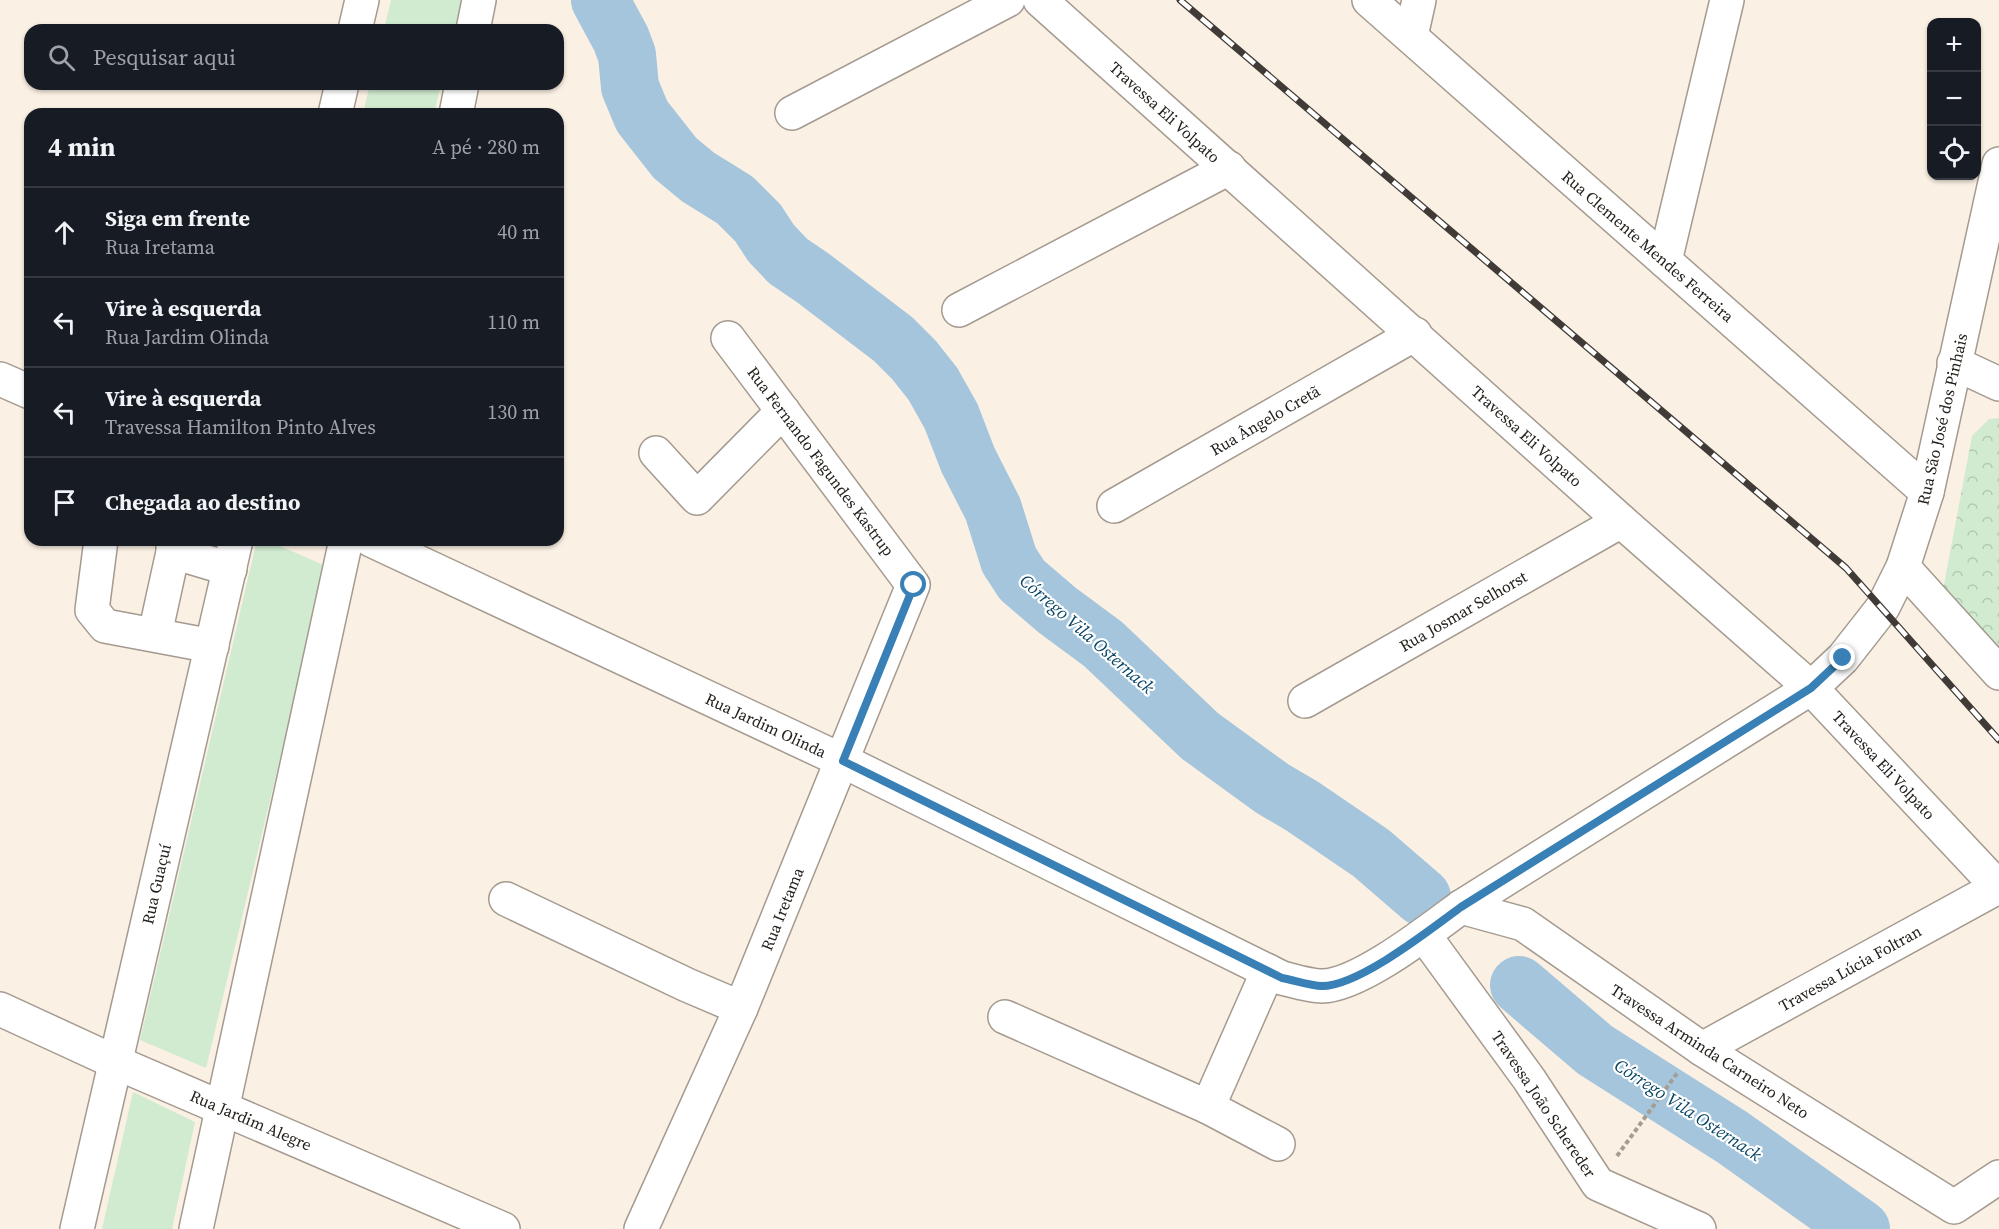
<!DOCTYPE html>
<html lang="pt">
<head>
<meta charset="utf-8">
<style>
	:root { --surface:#171b24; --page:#242831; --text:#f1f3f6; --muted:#9ea1a6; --line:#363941 }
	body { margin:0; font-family:"Source Serif 4",serif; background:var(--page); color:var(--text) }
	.controls { position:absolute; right:18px; top:18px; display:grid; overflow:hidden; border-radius:12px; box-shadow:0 2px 4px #0004 }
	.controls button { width:54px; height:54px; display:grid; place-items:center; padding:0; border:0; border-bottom:2px solid var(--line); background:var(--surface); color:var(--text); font:30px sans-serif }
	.stop { position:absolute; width:18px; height:18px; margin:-14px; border:4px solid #3880b5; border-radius:50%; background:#fff }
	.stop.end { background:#3880b5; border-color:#fff; box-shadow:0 2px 6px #0008 }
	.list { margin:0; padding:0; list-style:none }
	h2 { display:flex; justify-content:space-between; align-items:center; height:78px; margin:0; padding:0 24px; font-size:26px }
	h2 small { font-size:20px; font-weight:400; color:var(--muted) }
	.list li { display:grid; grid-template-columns:39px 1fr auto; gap:18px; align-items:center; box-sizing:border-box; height:90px; padding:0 24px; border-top:2px solid var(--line) }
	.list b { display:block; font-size:22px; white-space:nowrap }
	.list p { margin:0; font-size:20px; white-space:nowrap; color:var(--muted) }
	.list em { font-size:20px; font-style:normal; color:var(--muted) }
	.icon { flex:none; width:33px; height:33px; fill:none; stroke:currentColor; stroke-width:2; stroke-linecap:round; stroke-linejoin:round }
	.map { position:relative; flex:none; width:1999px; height:1229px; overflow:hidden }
	.search { position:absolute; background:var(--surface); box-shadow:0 2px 4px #0004; left:24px; top:24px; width:540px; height:66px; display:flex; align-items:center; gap:15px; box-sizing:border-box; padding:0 21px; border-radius:18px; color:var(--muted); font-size:22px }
	.panel { position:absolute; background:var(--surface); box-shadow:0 2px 4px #0004; left:24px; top:108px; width:540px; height:438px; border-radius:18px }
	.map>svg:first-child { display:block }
	.forest { fill:url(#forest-crowns) }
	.garden { fill:#d0ebd0 }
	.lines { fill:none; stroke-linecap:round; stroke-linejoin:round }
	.river { stroke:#a4c5db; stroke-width:58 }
	.minor-casing { stroke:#a49a8f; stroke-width:36 }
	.major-casing { stroke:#a49a8f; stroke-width:36 }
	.path { stroke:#a59d94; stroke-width:4; stroke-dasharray:4.5 3; stroke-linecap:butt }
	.minor { stroke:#fff; stroke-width:33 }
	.major { stroke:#fff; stroke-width:33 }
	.rail-casing { stroke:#403b36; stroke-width:7 }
	.rail { stroke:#fff; stroke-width:4.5; stroke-dasharray:14; stroke-linecap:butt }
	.route { stroke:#3880b5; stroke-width:8 }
	.labels { text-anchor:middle; stroke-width:4.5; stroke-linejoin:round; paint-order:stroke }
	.street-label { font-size:16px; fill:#25211c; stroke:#fff }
	.water-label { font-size:18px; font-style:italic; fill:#084564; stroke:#fff }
</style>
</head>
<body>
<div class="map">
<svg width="1999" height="1229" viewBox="0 0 1999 1229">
	<defs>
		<pattern id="forest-crowns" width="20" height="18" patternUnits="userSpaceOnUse" patternTransform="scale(1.5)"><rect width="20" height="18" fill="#d0ebd0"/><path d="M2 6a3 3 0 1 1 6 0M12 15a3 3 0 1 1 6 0" fill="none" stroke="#b2c9b2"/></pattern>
	</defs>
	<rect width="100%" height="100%" fill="#fbf0e4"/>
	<polygon class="forest" points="1999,418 1999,659 1943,590 1972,436 1989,419"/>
	<g class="garden">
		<polygon points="391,0 462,0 454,30 384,30"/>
		<polygon points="370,84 441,84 434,114 363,114"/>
		<polygon points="257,540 266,540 326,566 206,1068 140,1040"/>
		<polygon points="133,1092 195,1122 172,1229 102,1229"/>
	</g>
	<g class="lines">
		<g class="river">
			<polyline points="600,0 621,39 627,55 630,87 642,116 675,158 698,177 735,200 758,223 771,243 788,261 813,278 893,339 914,360 933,384 951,416 968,460 993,509 1009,560 1022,580 1057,610 1103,644 1200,736 1273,789 1302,806 1371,853 1422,897"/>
			<polyline points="1519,985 1595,1050 1732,1137 1861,1229"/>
		</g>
		<defs>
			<g id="minor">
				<polyline points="1040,0 1621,521 1811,688 1999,888"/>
				<polyline points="1369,0 1927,492"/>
				<polyline points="473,30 479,0"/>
				<polyline points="1411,36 1419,0"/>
				<polyline points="792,113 1008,0"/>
				<polyline points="456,114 462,84"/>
				<polyline points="1665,261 1727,0"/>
				<polyline points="959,310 1229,168"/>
				<polyline points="1954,363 1999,384"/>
				<polyline points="0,379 30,392"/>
				<polyline points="656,453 697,498 783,411"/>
				<polyline points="1114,506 1415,334"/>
				<polyline points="101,540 92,610 105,626 212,646"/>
				<path d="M371,540L843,761L1282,978C1294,981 1310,986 1322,986C1359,986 1431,929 1461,907L1811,688L1843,658L1883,607L1903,567L1927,492L1999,164"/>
				<polyline points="173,552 230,569"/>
				<polyline points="1903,567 1999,673"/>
				<polyline points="155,634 173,552 173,540"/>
				<polyline points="1305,701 1621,521"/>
				<polyline points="506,899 687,985 741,1008"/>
				<polyline points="1461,907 1523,924 1702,1049 1954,1207 1999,1177"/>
				<polyline points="1424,935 1529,1079 1598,1184 1699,1229"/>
				<polyline points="0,1009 115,1062 503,1229"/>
				<polyline points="1005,1017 1208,1107 1278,1144"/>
				<polyline points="1702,1049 1998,887"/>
				<polyline points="1208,1107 1268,971"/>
				<polyline points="196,1229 346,540"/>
				<polyline points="641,1229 741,1008 913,585 728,338"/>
			</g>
			<g id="major">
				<polyline points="355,30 362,0"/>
				<polyline points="335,114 342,84"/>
				<polyline points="77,1229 236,540"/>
			</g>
		</defs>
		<use href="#minor" class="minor-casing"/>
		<use href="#major" class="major-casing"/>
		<polyline class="path" points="1617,1156 1678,1072"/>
		<use href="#minor" class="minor"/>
		<use href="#major" class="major"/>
		<defs>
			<polyline id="rail" points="1180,0 1846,568 1999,740"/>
		</defs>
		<use href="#rail" class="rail-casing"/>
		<use href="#rail" class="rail"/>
	</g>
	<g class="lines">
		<path class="route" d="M914,585L843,761L1282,978C1294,980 1310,986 1322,986C1359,986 1431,929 1461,907L1811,688L1843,658"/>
	</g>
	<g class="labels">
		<g class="street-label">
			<text transform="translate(1165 112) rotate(42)" y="6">Travessa Eli Volpato</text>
			<text transform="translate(1648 246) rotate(41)" y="6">Rua Clemente Mendes Ferreira</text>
			<text transform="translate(1942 419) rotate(-77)" y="6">Rua São José dos Pinhais</text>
			<text transform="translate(1265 420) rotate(-30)" y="6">Rua Ângelo Cretã</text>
			<text transform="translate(1527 436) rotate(42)" y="6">Travessa Eli Volpato</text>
			<text transform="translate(821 461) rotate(53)" y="6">Rua Fernando Fagundes Kastrup</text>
			<text transform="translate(1463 611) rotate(-30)" y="6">Rua Josmar Selhorst</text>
			<text transform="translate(766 725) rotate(25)" y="6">Rua Jardim Olinda</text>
			<text transform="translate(1884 765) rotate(47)" y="6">Travessa Eli Volpato</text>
			<text transform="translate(156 884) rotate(-77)" y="6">Rua Guaçuí</text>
			<text transform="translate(782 909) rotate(-68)" y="6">Rua Iretama</text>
			<text transform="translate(1850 968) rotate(-29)" y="6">Travessa Lúcia Foltran</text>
			<text transform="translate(1710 1051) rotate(33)" y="6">Travessa Arminda Carneiro Neto</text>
			<text transform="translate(1544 1104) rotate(56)" y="6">Travessa João Schereder</text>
			<text transform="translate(251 1120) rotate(23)" y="6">Rua Jardim Alegre</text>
		</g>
		<g class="water-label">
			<text transform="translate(1087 634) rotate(41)" y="6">Córrego Vila Osternack</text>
			<text transform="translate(1688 1110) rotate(33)" y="6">Córrego Vila Osternack</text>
		</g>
	</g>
</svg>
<div class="controls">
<button>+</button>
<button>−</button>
<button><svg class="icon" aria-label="locate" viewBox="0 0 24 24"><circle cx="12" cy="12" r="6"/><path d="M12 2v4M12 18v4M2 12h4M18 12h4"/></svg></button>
</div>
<div class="stop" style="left:914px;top:585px"></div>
<div class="stop end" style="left:1843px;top:658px"></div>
<div class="search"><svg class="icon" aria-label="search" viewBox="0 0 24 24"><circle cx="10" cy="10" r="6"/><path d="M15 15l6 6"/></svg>Pesquisar aqui</div>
<section class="panel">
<h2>4 min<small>A pé · 280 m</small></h2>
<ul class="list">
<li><svg class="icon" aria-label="ahead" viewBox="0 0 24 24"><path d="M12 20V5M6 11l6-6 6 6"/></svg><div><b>Siga em frente</b><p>Rua Iretama</p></div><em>40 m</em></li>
<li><svg class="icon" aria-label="left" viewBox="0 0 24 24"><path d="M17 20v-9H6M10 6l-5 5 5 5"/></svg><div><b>Vire à esquerda</b><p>Rua Jardim Olinda</p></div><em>110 m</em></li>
<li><svg class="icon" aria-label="left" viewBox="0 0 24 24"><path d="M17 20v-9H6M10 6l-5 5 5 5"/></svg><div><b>Vire à esquerda</b><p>Travessa Hamilton Pinto Alves</p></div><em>130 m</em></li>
<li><svg class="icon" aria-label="arrive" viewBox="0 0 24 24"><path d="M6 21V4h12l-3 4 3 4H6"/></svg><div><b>Chegada ao destino</b></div></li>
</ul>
</section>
</div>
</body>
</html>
